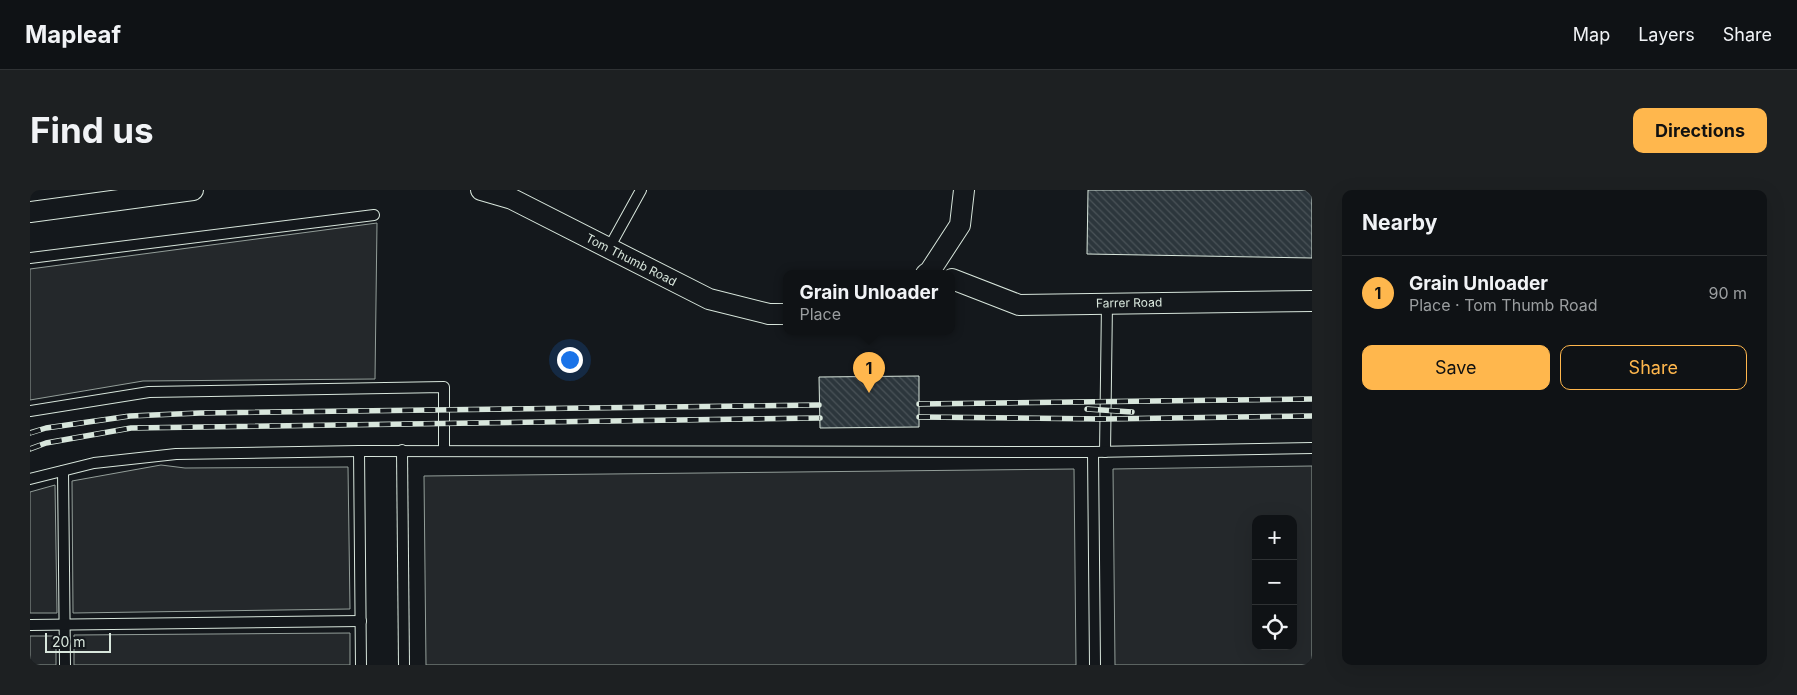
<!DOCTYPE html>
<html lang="en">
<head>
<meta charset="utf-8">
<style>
	:root { --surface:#0f1215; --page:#1d2022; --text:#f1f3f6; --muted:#9b9ea0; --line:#2f3234; --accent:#ffb74d }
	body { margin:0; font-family:Inter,sans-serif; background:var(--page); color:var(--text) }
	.controls { position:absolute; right:15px; bottom:15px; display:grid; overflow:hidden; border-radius:10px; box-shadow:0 5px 20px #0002 }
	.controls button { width:45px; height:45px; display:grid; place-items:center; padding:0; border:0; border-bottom:1px solid var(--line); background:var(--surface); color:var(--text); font:25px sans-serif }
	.scale { position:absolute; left:15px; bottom:12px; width:66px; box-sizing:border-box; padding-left:5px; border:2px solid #d8e6dc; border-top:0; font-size:14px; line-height:18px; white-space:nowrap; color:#d8e6dc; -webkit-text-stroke:4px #14181c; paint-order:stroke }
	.you { position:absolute; left:539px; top:169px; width:18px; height:18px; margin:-12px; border:4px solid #fff; border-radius:50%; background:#1a73e8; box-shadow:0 0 0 8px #1a73e833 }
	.badge { display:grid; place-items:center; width:32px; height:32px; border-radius:50%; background:var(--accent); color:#111; font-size:16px; font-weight:700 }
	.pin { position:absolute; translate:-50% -41px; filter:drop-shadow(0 1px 2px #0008) }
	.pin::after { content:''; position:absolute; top:26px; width:18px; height:15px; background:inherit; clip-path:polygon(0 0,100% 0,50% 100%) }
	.popup { position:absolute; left:753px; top:80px; width:172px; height:65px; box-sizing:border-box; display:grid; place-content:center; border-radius:10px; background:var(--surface); filter:drop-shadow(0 1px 4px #0005); font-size:16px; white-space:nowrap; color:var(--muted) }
	.popup b { font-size:19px; color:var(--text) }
	.popup::after { content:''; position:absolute; left:50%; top:100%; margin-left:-10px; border:10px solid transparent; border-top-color:var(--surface) }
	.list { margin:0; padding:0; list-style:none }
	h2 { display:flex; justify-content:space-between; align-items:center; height:65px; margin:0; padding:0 20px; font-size:21px }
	h2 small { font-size:16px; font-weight:400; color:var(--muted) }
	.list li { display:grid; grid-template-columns:32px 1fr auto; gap:15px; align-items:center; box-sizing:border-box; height:75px; padding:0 20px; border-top:1px solid var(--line) }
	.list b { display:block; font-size:19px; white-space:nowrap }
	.list p { margin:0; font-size:16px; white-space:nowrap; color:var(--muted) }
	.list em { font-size:16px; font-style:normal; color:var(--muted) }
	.actions { display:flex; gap:10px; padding:15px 20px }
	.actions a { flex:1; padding:11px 0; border:1px solid var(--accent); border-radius:10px; text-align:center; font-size:18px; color:var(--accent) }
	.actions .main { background:var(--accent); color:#111 }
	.icon { flex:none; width:28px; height:28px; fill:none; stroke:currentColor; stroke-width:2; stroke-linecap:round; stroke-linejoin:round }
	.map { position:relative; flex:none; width:1282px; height:475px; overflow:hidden; border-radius:10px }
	header { display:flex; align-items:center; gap:30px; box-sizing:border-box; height:70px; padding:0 25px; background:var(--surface); border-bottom:1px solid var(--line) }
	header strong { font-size:24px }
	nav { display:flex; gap:28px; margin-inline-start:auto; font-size:18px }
	.intro { display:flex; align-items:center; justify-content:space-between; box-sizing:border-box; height:120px; padding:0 30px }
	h1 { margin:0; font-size:35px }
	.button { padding:12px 22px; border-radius:10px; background:var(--accent); color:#111; font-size:18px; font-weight:700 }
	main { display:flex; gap:30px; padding:0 30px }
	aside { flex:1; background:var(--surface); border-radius:10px; box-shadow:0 5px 20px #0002 }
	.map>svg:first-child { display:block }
	.parking { fill:#24282b; stroke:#939e99; fill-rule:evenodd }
	.building { fill:url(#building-back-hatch); stroke:#d8e6dc }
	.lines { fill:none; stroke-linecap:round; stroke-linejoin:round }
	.service-casing { stroke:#d8e6dc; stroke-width:12 }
	.minor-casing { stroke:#d8e6dc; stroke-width:22 }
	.service { stroke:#14181c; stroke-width:10 }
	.minor { stroke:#14181c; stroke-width:20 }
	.rail-casing { stroke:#d8e6dc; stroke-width:5.5 }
	.rail { stroke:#14181c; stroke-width:4; stroke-dasharray:11; stroke-linecap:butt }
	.labels { text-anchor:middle; stroke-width:4; stroke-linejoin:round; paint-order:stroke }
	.street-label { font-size:12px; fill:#d8e6dc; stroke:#14181c }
</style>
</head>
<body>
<header>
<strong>Mapleaf</strong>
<nav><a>Map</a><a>Layers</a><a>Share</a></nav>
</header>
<div class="intro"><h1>Find us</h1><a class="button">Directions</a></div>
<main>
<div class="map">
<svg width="1282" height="475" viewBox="0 0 1282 475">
	<defs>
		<pattern id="building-back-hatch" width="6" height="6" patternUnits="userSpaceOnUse" patternTransform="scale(1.25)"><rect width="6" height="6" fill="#2c363c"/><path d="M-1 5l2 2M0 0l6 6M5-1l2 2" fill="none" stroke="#4a5358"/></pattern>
	</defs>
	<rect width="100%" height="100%" fill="#14181c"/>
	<g class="parking">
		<polygon points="347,33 345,189 113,191 0,210 0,79"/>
		<polygon points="131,275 155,278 318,277 320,419 43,423 42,291"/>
		<path d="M1282,276V475H1085L1083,279ZM1226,329H1263V456H1226Z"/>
		<polygon points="1044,279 1046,475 396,475 394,286"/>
		<polygon points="25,295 27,423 0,423 0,302"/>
		<polygon points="320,443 320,475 44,475 44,445"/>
		<rect x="0" y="446" width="26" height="29"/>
	</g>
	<g class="building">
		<polygon points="1058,0 1282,0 1282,68 1057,64"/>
		<polygon points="889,186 889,237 790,238 789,187"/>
	</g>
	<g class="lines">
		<defs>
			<g id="service">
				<polyline points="579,58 611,0"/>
				<polyline points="0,68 344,25"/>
				<polyline points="0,221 119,202 414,197 414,261"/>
				<polyline points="372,260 374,475"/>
				<polyline points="329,261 331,475"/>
				<polyline points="1063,262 1065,475"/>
				<polyline points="1075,262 1077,113"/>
				<polyline points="33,281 35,475"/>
				<polyline points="0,289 64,273 146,264 329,261 1063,262 1282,258"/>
				<polyline points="0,435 331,431"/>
			</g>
			<g id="minor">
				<polyline points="451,0 482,9 679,109 739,124 756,124"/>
				<polyline points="0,22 163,0"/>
				<polyline points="896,84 900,81 930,35 934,0"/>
				<polyline points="922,89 989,115 1282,111"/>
			</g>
		</defs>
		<use href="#service" class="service-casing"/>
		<use href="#minor" class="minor-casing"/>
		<use href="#service" class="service"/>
		<use href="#minor" class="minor"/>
		<defs>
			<g id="rail">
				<polyline points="889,214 1282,209"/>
				<polyline points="1057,219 1102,222"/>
				<polyline points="889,227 1075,229 1282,226"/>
				<polyline points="0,243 16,238 100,226 170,223 789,215"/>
				<polyline points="0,259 16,253 101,238 790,228"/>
			</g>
		</defs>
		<use href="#rail" class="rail-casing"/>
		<use href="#rail" class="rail"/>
	</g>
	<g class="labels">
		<g class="street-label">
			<text transform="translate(601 70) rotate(27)" y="4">Tom Thumb Road</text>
			<text transform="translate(1099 113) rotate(-1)" y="4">Farrer Road</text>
		</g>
	</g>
</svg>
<div class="controls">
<button>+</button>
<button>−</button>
<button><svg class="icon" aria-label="locate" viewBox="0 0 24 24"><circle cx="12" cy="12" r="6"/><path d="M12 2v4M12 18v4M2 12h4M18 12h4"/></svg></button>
</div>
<div class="scale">20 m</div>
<div class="you"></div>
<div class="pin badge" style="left:839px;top:203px">1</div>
<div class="popup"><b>Grain Unloader</b>Place</div>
</div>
<aside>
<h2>Nearby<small></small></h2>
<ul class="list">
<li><span class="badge">1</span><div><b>Grain Unloader</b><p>Place · Tom Thumb Road</p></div><em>90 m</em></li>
</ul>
<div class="actions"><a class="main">Save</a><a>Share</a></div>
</aside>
</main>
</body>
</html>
